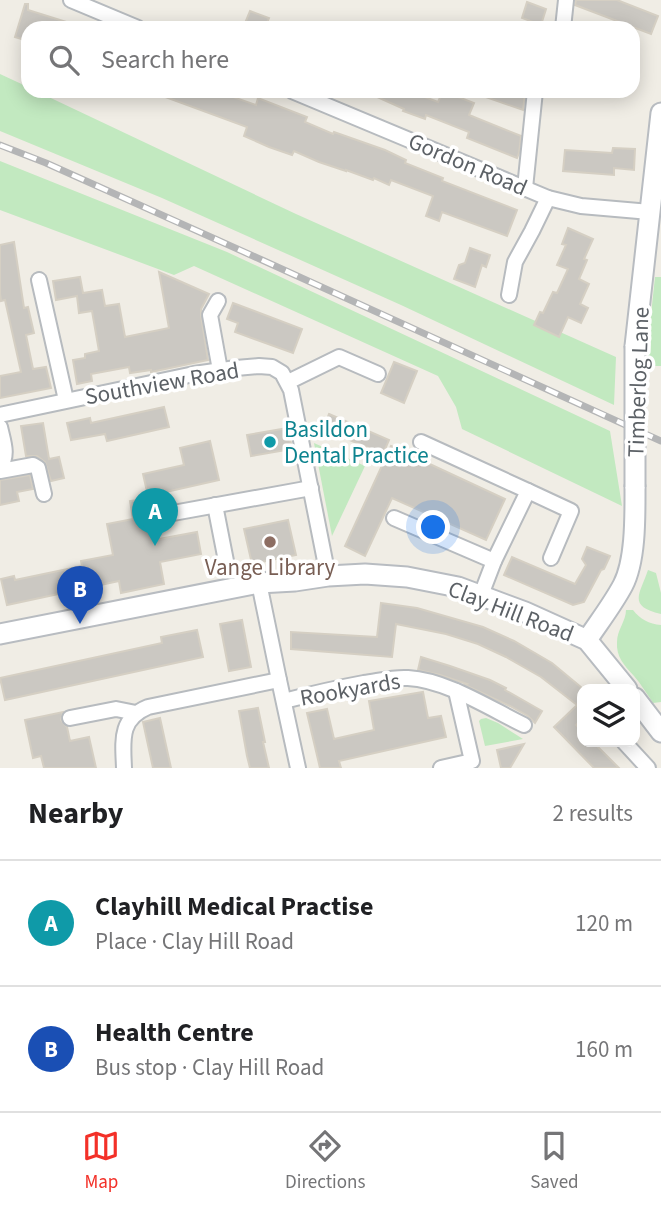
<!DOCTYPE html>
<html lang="en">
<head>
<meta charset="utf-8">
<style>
	:root { --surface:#fff; --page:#f2f2f2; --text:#202124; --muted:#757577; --line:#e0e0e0; --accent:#f33028 }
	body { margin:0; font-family:"Source Sans 3",sans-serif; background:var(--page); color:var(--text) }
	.controls { position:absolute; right:21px; bottom:21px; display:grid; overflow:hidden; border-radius:14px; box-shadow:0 4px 18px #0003 }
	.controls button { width:63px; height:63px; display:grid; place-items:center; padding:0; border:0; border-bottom:2px solid var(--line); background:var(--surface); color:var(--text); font:35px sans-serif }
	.you { position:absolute; left:434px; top:528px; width:24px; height:24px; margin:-18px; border:5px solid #fff; border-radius:50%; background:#1a73e8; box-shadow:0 0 0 10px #1a73e833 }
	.badge { display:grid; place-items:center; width:46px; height:46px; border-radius:50%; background:var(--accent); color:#fff; font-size:23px; font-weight:700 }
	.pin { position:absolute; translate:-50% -58px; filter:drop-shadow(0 2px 4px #0008) }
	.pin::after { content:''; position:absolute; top:37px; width:24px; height:21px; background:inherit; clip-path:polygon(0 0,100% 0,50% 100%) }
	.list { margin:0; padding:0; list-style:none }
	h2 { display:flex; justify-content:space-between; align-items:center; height:91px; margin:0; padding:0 28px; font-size:30px }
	h2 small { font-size:23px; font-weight:400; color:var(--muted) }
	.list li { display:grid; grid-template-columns:46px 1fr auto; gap:21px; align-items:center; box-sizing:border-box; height:126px; padding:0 28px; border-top:2px solid var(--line) }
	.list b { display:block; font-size:26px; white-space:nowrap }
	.list p { margin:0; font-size:23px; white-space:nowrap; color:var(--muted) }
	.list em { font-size:23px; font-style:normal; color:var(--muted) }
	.icon { flex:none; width:38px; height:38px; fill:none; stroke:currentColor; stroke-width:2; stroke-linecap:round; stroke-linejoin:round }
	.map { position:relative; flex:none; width:661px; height:768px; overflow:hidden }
	.search { position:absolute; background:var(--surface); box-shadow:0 4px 18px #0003; left:21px; right:21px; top:21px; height:77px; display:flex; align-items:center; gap:18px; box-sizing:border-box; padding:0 24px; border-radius:21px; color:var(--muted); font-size:26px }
	.sheet { height:343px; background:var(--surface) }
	nav { display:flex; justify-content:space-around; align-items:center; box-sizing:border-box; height:98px; border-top:2px solid var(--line); background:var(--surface); font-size:19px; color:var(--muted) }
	nav a { display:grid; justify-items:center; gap:4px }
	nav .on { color:var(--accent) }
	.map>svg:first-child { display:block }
	.green { fill:#c2e9c0 }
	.building { fill:#cbc8c2; stroke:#d5cfc3; stroke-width:2 }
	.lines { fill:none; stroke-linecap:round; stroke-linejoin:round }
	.street-casing { stroke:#b7bbbf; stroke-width:18 }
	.secondary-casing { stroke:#b8bcc1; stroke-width:23 }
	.street { stroke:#fff; stroke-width:14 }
	.secondary { stroke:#fff; stroke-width:19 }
	.rail-casing { stroke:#b4b5b6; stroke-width:7 }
	.rail { stroke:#fff; stroke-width:4.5; stroke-dasharray:13; stroke-linecap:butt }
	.secondary-bridge-casing { stroke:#b8bcc1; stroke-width:23; stroke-linecap:butt }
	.secondary-bridge { stroke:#fff; stroke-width:19 }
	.culture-dot { fill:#0f9aa8; stroke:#fff; stroke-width:2.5 }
	.education-dot { fill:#8d6e63; stroke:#fff; stroke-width:2.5 }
	.labels { text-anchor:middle; stroke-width:7; stroke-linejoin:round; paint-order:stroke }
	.street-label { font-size:23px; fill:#5c6166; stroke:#fff }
	.culture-label { font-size:23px; fill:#0d838f; stroke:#fff; text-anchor:start }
	.education-label { font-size:23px; fill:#785e54; stroke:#fff }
</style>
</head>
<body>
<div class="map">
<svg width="661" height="768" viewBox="0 0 661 768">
	<rect width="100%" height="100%" fill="#f0ede5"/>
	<g class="green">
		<polygon points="0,74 28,87 28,91 36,91 296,214 616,357 614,405 401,305 162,198 0,131"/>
		<polygon points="0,161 227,252 610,431 622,506 462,429 456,407 438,376 194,266 174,275 0,210"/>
		<polygon points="655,277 661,277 661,366 651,366 647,352"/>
		<polygon points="314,443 365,466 332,536"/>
		<path d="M648,570L656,573L661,593V614C627,606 640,594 648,570Z"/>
		<path d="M626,610H633C640,619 649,624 661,625V702L653,703C647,694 641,684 634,676C624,665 616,657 617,642C617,630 626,621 626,610Z"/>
		<polygon points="486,718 498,723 523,739 485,746 479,721 481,719"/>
	</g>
	<g class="building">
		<polygon points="576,0 617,0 658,16 651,34 575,5"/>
		<polygon points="527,2 546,9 541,25 522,18"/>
		<polygon points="25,4 28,4 28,10 76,25 76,28 28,28 28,41 15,37"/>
		<polygon points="250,11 269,18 265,28 243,28"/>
		<polygon points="153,91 216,91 256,105 258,98 307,117 305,122 333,134 334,132 385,150 406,160 405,163 443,178 442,181 517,210 507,236 442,212 439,221 426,216 433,196 391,180 389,185 374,178 373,180 346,170 346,171 319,162 294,151 292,155 269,147 244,136 247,127 152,92"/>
		<polygon points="364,91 409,91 438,102 443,91 474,103 469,115 521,136 519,153 517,158 467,138 469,132 426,115 425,119 403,111 404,109"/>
		<polygon points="475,91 517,91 525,94 523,110 474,93"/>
		<polygon points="613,148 635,149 634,170 614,168 614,175 563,171 565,150 612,153"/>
		<polygon points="568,228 593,239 584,259 587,260 579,279 589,284 580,304 588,308 581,323 568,317 559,337 534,325 540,312 543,313 553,292 557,293 568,269 557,265 566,245 562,244"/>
		<polygon points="14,242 24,308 28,307 34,333 26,335 33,369 46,367 51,388 0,398 0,376 21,372 5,300 1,301 0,294 0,245"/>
		<polygon points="470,248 490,255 486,267 482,265 475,287 454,279 459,265 465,263"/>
		<polygon points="159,272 209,294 201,309 201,316 208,360 151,372 151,370 130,373 129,367 91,374 92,381 77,384 73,360 85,358 85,354 99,351 92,311 79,313 77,296 56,300 53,281 80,277 83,293 102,290 105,306 119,304 125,337 169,328"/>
		<polygon points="233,303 302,329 293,353 235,332 238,323 227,319"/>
		<polygon points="394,362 417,371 404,403 381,393"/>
		<polygon points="164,407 169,427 107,441 105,434 71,440 67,423 90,418 91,423"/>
		<polygon points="329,414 389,440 383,454 323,429"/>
		<polygon points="43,423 49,459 59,457 64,478 51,481 45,462 37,456 26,456 21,426"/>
		<polygon points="288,428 292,449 251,456 247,435"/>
		<polygon points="210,441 219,480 148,496 143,474 184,465 180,448"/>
		<polygon points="391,446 505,499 486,540 392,498 365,556 345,546"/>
		<polygon points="30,475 33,489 17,492 19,501 0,505 0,480"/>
		<polygon points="144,499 146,509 142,513 142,519 144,524 149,526 151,536 159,535 159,539 197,532 201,554 160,562 164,584 121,593 119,581 7,605 1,579 14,576 15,580 82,566 81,561 113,555 107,524 133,519 130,501"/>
		<polygon points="288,520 296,555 252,564 244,529"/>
		<polygon points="587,547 610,556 604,569 601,570 584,602 573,605 504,575 512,557 575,584 586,565 582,559"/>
		<polygon points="381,603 417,608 483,627 514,641 552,663 582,688 582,719 576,725 582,731 582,742 593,742 619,768 594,768 554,727 577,705 541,677 506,657 478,644 446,634 396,624 392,657 291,649 291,632 377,637"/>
		<polygon points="242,620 251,667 229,671 220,624"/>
		<polygon points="197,630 203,657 5,700 0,678 162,643 161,637"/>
		<polygon points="421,657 450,666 490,680 506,688 505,690 542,711 535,723 528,716 510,706 465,685 467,684 440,675 418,670"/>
		<polygon points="423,692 428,718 441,716 446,737 339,761 341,768 320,768 307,713 327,709 334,739 374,730 369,701"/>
		<polygon points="258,708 265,742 263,742 269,768 250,768 247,756 239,711"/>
		<polygon points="63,712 61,720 67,727 70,741 89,737 96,768 44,768 41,756 33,758 25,720"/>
		<polygon points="160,718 171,768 153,768 143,722"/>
		<polygon points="524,744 510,768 501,768 497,750"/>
	</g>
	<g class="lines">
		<defs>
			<g id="street">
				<polyline points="71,0 138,28"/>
				<polyline points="563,28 566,0"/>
				<polyline points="292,91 548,198 581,206 650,212"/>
				<polyline points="525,188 535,91"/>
				<polyline points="39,280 66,400"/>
				<polyline points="509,295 515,262 532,231 548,198"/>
				<polyline points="218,301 210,315 220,370"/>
				<polyline points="288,382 339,357 378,374"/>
				<polyline points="0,415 194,374 236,368 259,366 272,367 282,373 291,390 328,576"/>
				<path d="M0,427C3,441 9,455 0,467"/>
				<polyline points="421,442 528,491 494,561"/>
				<polyline points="0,471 33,465 38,468 44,494"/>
				<polyline points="528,491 571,511 551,558"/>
				<polyline points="215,505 226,561"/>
				<polyline points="151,517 311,488"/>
				<polyline points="394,518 494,561 481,595"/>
				<polyline points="259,583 279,680 298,768"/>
				<path d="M284,701C311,694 337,688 364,683C379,681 393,677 408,678C446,680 489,708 524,725"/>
				<polyline points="70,718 116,709 136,713"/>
				<polyline points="624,742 648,768"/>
				<path d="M124,768C123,741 119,719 148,707L279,680"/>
				<polyline points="441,768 472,761 456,691"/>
			</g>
			<g id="secondary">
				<polyline points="635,346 661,113"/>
				<polyline points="0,634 259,583 295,581 328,576 365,574 407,577 458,587 525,612 587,640 627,689"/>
				<path d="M587,640C599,622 613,604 623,585C636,560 635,515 635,487"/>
				<polyline points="635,698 661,732"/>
			</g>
		</defs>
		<use href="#street" class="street-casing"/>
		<use href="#secondary" class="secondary-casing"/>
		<use href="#street" class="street"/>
		<use href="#secondary" class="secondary"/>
		<defs>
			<polyline id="rail" points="0,145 46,163 262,260 661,441"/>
		</defs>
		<use href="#rail" class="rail-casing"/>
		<use href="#rail" class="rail"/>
		<defs>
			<polyline id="secondary-bridge" points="635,346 635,487"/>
		</defs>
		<use href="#secondary-bridge" class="secondary-bridge-casing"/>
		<use href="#secondary-bridge" class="secondary-bridge"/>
	</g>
	<circle class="culture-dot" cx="270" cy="442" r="7"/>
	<circle class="education-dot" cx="270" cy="542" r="7"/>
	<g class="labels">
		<g class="street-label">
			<text transform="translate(468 164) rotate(23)" y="8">Gordon Road</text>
			<text transform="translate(638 382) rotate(-88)" y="8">Timberlog Lane</text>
			<text transform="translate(162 383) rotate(-10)" y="8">Southview Road</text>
			<text transform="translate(511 611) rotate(21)" y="8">Clay Hill Road</text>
			<text transform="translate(350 689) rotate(-10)" y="8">Rookyards</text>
		</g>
		<g class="culture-label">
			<text x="284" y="437">Basildon<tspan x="284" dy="26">Dental Practice</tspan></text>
		</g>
		<g class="education-label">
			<text x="270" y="575">Vange Library</text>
		</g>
	</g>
</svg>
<div class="controls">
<button><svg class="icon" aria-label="layers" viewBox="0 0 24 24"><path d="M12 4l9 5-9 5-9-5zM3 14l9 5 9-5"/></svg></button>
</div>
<div class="you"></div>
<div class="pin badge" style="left:155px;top:546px;background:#0f9aa8">A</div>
<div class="pin badge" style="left:80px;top:624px;background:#1a4fb4">B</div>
<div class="search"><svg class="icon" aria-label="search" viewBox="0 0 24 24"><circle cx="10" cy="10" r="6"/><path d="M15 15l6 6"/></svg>Search here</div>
</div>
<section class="sheet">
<h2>Nearby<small>2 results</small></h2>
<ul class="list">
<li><span class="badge" style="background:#0f9aa8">A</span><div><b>Clayhill Medical Practise</b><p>Place · Clay Hill Road</p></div><em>120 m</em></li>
<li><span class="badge" style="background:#1a4fb4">B</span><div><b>Health Centre</b><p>Bus stop · Clay Hill Road</p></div><em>160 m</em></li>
</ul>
</section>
<nav>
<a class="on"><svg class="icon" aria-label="map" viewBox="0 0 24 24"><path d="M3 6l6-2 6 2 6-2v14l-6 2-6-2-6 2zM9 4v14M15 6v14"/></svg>Map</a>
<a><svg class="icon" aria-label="directions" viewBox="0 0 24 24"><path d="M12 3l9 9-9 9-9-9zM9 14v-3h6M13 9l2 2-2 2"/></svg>Directions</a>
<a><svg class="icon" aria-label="saved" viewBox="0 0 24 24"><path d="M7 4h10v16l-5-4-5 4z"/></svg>Saved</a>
</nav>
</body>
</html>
